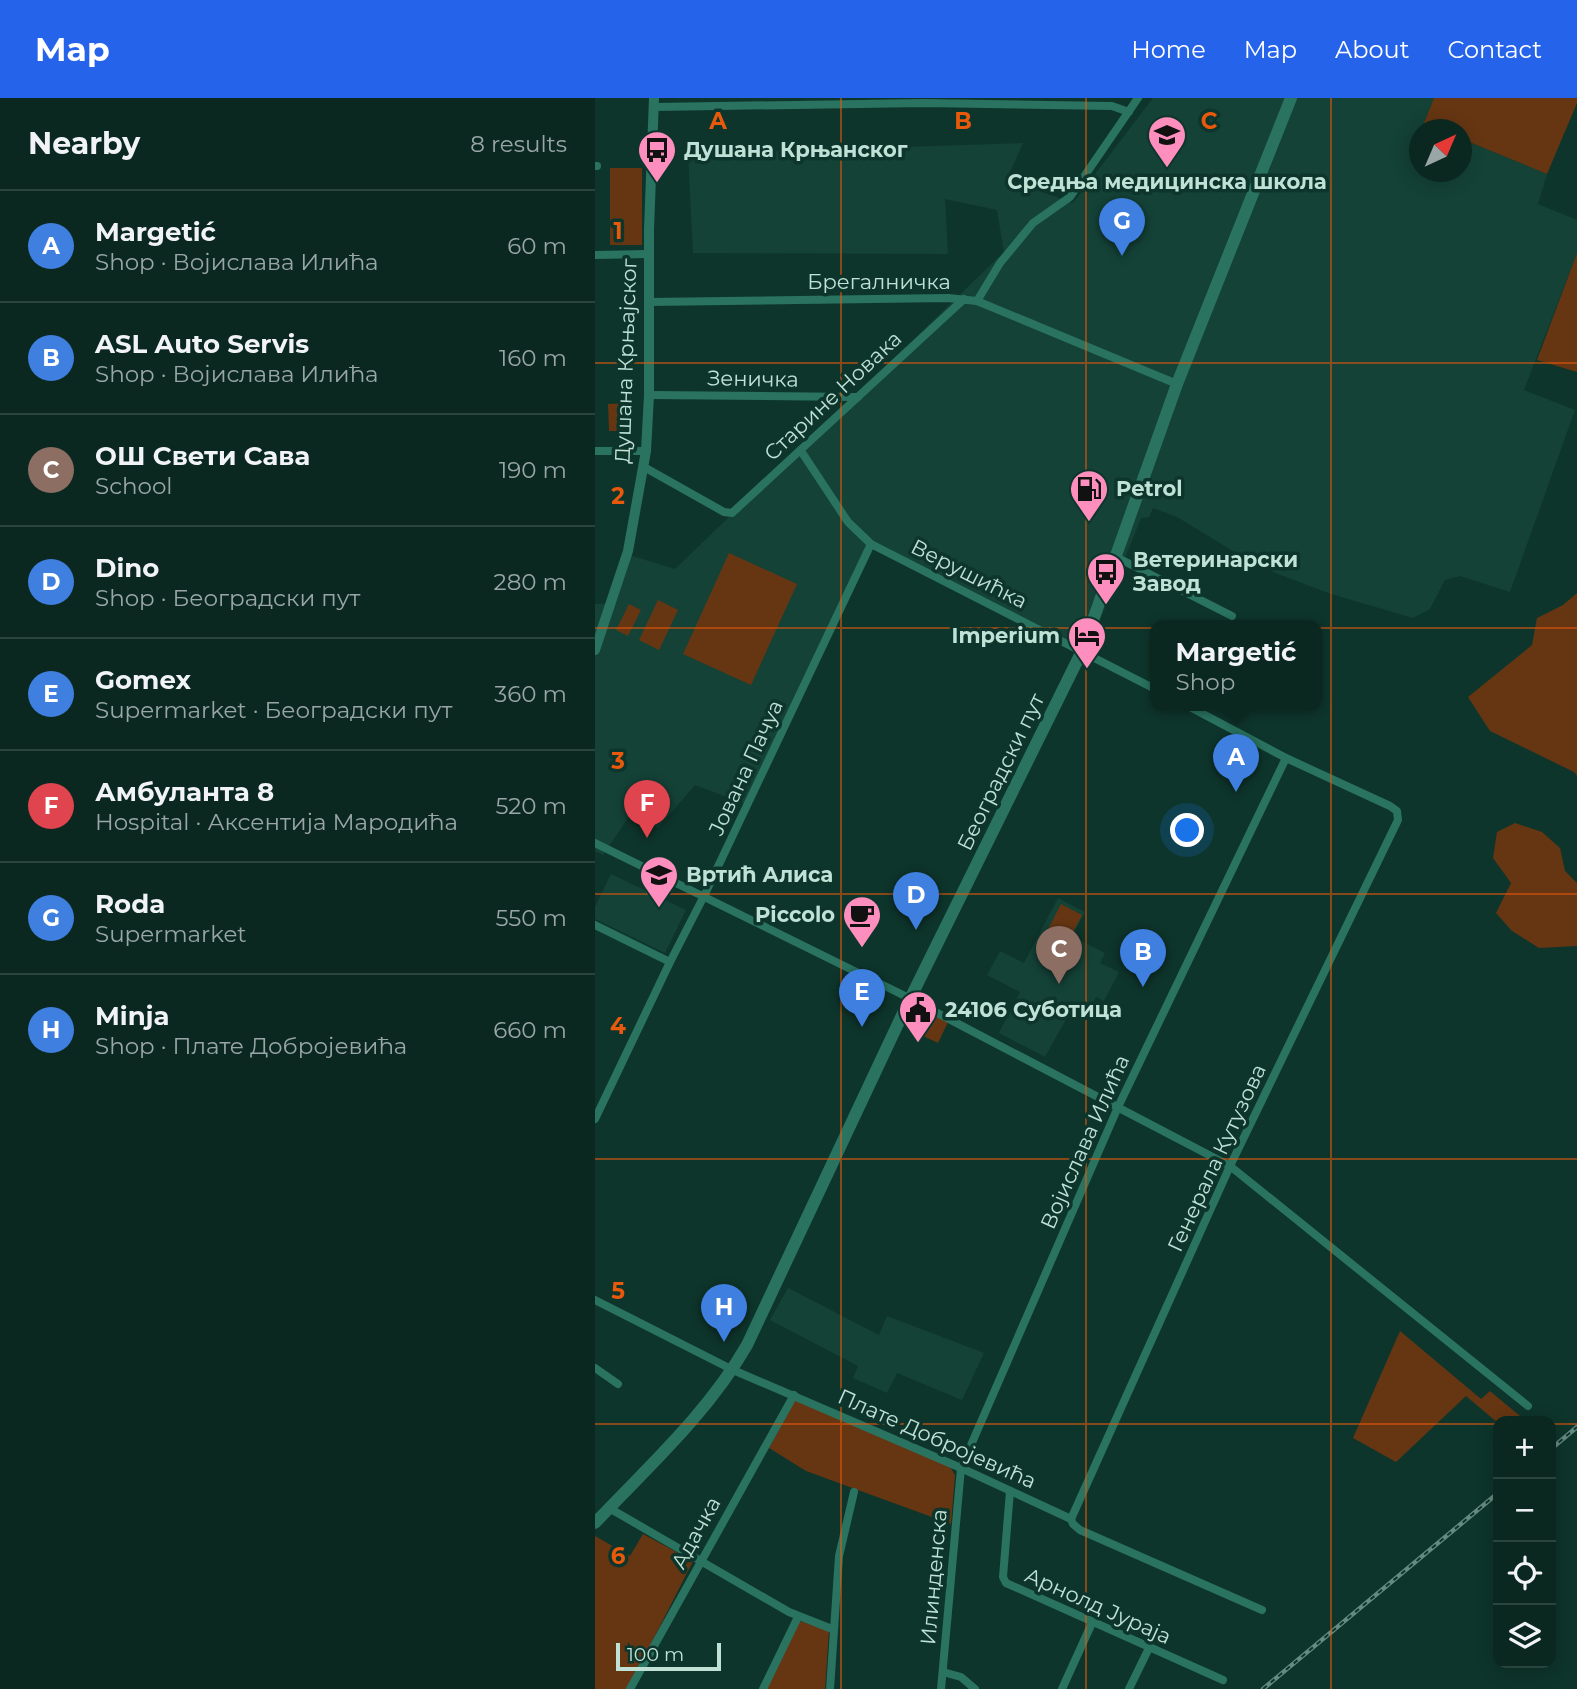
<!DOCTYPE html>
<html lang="en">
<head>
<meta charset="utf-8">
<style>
	:root { --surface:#0a2820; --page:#18342d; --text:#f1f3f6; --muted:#99a6a5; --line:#2a443e; --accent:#2563eb }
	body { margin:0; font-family:Montserrat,sans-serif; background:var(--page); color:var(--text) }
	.controls { position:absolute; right:21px; bottom:21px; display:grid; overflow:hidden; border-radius:14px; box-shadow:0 4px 18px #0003 }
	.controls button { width:63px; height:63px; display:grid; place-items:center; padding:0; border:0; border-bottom:2px solid var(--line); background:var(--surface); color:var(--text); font:35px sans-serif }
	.compass { position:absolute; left:814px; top:21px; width:63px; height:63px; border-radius:50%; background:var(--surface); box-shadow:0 4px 18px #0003; rotate:44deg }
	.scale { position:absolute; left:21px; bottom:18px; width:105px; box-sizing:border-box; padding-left:7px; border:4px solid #bfe1d6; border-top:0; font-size:19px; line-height:24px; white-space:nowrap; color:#bfe1d6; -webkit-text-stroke:5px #0e352b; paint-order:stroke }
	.you { position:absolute; left:593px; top:733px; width:24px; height:24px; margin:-18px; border:5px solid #fff; border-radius:50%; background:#1a73e8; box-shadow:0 0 0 10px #1a73e833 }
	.badge { display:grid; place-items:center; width:46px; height:46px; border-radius:50%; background:var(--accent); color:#fff; font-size:23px; font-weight:700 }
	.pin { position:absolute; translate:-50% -58px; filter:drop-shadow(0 2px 4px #0008) }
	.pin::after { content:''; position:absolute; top:37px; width:24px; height:21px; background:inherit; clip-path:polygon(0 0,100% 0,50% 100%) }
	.popup { position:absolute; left:555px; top:522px; width:172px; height:91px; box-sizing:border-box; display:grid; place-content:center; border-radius:14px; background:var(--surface); filter:drop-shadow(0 2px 5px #0005); font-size:23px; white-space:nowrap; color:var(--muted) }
	.popup b { font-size:26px; color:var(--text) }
	.popup::after { content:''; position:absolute; left:50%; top:100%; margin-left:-14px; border:14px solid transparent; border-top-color:var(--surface) }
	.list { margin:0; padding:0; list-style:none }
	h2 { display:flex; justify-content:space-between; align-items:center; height:91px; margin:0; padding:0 28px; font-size:30px }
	h2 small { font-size:23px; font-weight:400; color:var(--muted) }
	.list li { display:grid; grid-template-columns:46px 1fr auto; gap:21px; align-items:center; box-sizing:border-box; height:112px; padding:0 28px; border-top:2px solid var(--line) }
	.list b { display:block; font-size:26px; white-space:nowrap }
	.list p { margin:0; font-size:23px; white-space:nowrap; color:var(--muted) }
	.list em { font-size:23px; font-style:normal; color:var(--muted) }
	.icon { flex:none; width:38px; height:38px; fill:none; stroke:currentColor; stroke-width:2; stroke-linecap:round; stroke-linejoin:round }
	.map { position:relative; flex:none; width:982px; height:1591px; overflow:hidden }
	header { display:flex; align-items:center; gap:42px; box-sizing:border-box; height:98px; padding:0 35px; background:var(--accent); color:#fff }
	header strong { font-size:33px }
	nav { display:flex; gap:38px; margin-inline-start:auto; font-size:24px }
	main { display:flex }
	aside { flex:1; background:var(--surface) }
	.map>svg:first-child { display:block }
	.built { fill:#144237 }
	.green { fill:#663612 }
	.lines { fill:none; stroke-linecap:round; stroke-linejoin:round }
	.minor { stroke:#2a7361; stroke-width:8 }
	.tertiary { stroke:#2a7361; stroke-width:10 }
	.secondary { stroke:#2a7361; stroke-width:12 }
	.rail-casing { stroke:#658a7f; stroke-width:4.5 }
	.rail { stroke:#0e352b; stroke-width:2; stroke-dasharray:5; stroke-linecap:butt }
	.grid { fill:none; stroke:#e8590c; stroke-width:2; stroke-opacity:0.55 }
	.labels { text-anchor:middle; stroke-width:7; stroke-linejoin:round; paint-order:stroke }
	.poi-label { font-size:21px; font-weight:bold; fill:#bfe1d6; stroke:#0e352b; text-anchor:start }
	.street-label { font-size:21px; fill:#bfe1d6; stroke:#0e352b }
	.grid-label { font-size:23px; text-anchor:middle; font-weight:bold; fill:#e8590c; stroke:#0e352b; stroke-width:7; stroke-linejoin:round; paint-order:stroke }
</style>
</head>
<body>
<header>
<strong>Map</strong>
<nav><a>Home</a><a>Map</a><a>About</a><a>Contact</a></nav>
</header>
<main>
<aside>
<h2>Nearby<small>8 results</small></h2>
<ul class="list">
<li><span class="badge" style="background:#3f7fe0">A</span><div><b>Margetić</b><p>Shop · Војислава Илића</p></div><em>60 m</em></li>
<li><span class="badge" style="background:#3f7fe0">B</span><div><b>ASL Auto Servis</b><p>Shop · Војислава Илића</p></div><em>160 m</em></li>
<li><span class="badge" style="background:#8d6e63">C</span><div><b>ОШ Свети Сава</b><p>School</p></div><em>190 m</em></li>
<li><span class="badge" style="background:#3f7fe0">D</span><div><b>Dino</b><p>Shop · Београдски пут</p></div><em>280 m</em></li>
<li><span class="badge" style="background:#3f7fe0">E</span><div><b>Gomex</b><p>Supermarket · Београдски пут</p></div><em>360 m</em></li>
<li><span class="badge" style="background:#e0444e">F</span><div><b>Амбуланта 8</b><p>Hospital · Аксентија Мародића</p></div><em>520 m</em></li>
<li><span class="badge" style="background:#3f7fe0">G</span><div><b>Roda</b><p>Supermarket</p></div><em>550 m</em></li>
<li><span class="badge" style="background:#3f7fe0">H</span><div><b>Minja</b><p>Shop · Плате Добројевића</p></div><em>660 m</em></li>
</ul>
</aside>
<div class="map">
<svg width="982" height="1591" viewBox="0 0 982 1591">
	<rect width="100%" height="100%" fill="#0e352b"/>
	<g class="built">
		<polygon points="558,0 839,0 829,25 845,31 824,32 824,74 866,74 867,41 952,76 943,106 982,122 982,155 929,292 980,312 915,494 865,478 850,482 835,511 818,520 736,496 683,476 656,464 582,419 558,410 554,419 546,420 492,555 276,446 153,707 100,687 63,730 35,717 8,757 0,753 0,506 21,505 31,456 80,471 409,154 402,112 350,101 353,156 98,155 93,56 428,45 412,81 478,105"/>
		<polygon points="16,776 91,812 70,855 0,821 0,809"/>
		<polygon points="463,800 490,814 477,838 510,855 505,865 524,874 509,903 501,899 488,923 474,916 450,959 404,935 425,894 392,877 405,853 429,865"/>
		<polygon points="193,1190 284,1237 292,1218 389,1255 367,1302 302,1275 292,1295 258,1280 263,1268 175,1222"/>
	</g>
	<g class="green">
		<polygon points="839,0 982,0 982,5 952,76 867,41 866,32 845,31 829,25"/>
		<polygon points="572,17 583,22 574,45 563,40"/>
		<rect x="15" y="70" width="32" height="77"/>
		<polygon points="982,155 982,274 942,262"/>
		<polygon points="36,305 37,333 14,333 13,306"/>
		<polygon points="134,455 202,486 156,587 88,556"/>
		<polygon points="982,495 982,678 979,674 895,633 873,599 937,547 942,520 968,507"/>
		<polygon points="63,502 83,512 64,552 44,542"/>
		<polygon points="34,506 46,512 33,538 21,532"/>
		<polygon points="920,725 947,734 965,750 970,773 982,785 982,848 944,850 917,833 901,815 916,785 898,760 902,734"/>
		<polygon points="466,806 487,817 475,840 479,843 471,858 446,845"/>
		<polygon points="329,910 354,922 343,945 318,933"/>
		<polygon points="805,1233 886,1301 895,1293 931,1323 903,1325 871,1298 801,1364 758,1340"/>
		<polygon points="200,1302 355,1369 360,1377 356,1426 211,1373 174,1350"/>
		<polygon points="48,1436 98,1463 33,1591 0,1591 0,1438 35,1458"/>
		<polygon points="204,1523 234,1532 230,1591 171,1591"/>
	</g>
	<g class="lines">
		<g class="minor">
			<polyline points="59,9 329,5 517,8 534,14"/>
			<polyline points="0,68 2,68"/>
			<polyline points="0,157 54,156"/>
			<polyline points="382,203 405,165 438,125 475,99 543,0"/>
			<polyline points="54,204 353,200 382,203 582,286"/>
			<polyline points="54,297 263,299"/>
			<polyline points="0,353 51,353"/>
			<polyline points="206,353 253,424 276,446 560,591"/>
			<polyline points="49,369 129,414 137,415 369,201"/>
			<polyline points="521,459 637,518"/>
			<polyline points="0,745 306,896 635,1068 933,1308"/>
			<polyline points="0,827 75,864"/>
			<polyline points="0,1021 75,864 109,798 276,446"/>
			<polyline points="0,1202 138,1272 366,1370 476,1421 478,1426 485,1432 667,1512"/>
			<polyline points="0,1270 23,1286"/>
			<polyline points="415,1393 408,1479 411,1485 628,1582"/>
			<polyline points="14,1410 194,1514 237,1531"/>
			<polyline points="476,1421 635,1068 803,722 802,713 795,708 691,660 593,608"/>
			<polyline points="348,1574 366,1579 380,1591"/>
			<polyline points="35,1591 199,1297"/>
			<polyline points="168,1591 203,1519"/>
			<polyline points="235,1591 244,1458 259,1394"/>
			<polyline points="346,1591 366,1370 523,1009 691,660"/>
			<polyline points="467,1591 497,1525"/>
			<polyline points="534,1591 554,1550"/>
		</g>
		<polyline class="tertiary" points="0,552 33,453 51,353 54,297 54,131 59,0"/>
		<path class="secondary" d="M0,1425C53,1369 113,1315 152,1247L309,913L487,553L582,286L696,0"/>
		<defs>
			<g id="rail">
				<polyline points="956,1351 982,1329"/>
				<polyline points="668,1591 903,1395"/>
			</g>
		</defs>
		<use href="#rail" class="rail-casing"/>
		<use href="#rail" class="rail"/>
	</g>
	<path class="grid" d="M246,0V1591M491,0V1591M736,0V1591M0,265H982M0,530H982M0,796H982M0,1061H982M0,1326H903M956,1326H982"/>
	<defs>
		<symbol id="school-pin" viewBox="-11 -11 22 30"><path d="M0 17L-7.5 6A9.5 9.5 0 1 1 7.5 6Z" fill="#fe8ebd" stroke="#0e352b"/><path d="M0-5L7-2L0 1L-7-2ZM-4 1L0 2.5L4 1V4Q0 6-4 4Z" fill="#111"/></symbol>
		<symbol id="bus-pin" viewBox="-11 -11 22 30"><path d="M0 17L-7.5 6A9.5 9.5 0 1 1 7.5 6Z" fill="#fe8ebd" stroke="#0e352b"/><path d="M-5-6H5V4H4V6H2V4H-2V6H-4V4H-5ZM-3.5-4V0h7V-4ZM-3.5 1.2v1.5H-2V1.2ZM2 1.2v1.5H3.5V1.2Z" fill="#111"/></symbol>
		<symbol id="fuel-pin" viewBox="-11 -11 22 30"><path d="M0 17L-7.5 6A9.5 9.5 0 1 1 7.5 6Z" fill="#fe8ebd" stroke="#0e352b"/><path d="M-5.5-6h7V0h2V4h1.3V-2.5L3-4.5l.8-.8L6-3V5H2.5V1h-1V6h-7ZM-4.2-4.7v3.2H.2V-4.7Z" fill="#111"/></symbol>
		<symbol id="hotel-pin" viewBox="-11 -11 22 30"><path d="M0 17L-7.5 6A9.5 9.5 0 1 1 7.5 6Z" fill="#fe8ebd" stroke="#0e352b"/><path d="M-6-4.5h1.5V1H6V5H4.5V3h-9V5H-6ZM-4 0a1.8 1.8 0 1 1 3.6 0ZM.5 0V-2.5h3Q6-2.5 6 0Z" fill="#111"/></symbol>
		<symbol id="cafe-pin" viewBox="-11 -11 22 30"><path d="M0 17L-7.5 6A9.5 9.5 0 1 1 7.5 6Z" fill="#fe8ebd" stroke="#0e352b"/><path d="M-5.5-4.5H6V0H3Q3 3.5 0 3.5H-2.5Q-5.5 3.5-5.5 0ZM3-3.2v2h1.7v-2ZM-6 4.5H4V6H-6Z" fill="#111"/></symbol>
		<symbol id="civic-pin" viewBox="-11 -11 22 30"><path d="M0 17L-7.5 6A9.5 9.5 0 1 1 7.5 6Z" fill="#fe8ebd" stroke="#0e352b"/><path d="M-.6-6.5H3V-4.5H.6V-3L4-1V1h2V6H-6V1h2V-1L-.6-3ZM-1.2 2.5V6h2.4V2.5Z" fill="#111"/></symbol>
	</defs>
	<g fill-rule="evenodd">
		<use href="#school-pin" x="550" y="15" width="44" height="60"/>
		<use href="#bus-pin" x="40" y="30" width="44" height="60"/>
		<use href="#fuel-pin" x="472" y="369" width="44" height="60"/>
		<use href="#bus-pin" x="489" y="452" width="44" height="60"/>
		<use href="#hotel-pin" x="470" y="516" width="44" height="60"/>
		<use href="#school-pin" x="42" y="755" width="44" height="60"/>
		<use href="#cafe-pin" x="245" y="795" width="44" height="60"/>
		<use href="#civic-pin" x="301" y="890" width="44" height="60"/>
	</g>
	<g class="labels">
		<g class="poi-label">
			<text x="89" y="59">Душана Крњанског</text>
			<text x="572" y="91" text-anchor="middle">Средња медицинска школа</text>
			<text x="521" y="398">Petrol</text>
			<text x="538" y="469">Ветеринарски<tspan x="538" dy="24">Завод</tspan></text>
			<text x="465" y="545" text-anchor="end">Imperium</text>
			<text x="91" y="784">Вртић Алиса</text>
			<text x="240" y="824" text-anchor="end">Piccolo</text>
			<text x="350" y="919">24106 Суботица</text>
		</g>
		<g class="street-label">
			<text x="284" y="191">Брегалничка</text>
			<text transform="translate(31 263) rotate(-88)" y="7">Душана Крњајског</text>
			<text transform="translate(158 281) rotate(1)" y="7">Зеничка</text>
			<text transform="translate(238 298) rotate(-43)" y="7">Старине Новака</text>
			<text transform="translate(374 476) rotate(27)" y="7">Верушићка</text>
			<text transform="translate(151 670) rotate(-65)" y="7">Јована Пачуа</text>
			<text transform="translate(406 674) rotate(-64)" y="7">Београдски пут</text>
			<text transform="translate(490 1044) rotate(-66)" y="7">Војислава Илића</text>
			<text transform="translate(622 1060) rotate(-65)" y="7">Генерала Кутузова</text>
			<text transform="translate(342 1341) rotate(24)" y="7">Плате Добројевића</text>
			<text transform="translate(101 1435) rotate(-61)" y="7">Адачка</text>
			<text transform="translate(339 1479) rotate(-85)" y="7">Илинденска</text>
			<text transform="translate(503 1508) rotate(24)" y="7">Арнолд Јураја</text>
		</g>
	</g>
	<g class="grid-label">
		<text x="123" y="31">A</text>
		<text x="368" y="31">B</text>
		<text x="614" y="31">C</text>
		<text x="23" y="141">1</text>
		<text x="23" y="406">2</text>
		<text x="23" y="671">3</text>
		<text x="23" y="936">4</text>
		<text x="23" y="1201">5</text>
		<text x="23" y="1466">6</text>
	</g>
</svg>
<div class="controls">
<button>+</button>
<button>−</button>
<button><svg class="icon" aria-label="locate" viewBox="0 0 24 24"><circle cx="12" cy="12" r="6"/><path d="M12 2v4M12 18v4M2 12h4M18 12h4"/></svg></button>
<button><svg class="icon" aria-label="layers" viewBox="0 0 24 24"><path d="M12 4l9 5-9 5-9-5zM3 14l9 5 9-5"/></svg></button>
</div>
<svg class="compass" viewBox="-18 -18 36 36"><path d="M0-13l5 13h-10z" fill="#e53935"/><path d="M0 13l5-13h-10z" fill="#99a6a5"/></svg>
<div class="scale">100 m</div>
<div class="you"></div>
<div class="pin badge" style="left:641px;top:694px;background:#3f7fe0">A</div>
<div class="popup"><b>Margetić</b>Shop</div>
<div class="pin badge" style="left:548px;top:889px;background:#3f7fe0">B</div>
<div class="pin badge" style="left:464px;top:886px;background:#8d6e63">C</div>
<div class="pin badge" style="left:321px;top:832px;background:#3f7fe0">D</div>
<div class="pin badge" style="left:267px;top:929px;background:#3f7fe0">E</div>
<div class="pin badge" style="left:52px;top:740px;background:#e0444e">F</div>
<div class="pin badge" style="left:527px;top:158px;background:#3f7fe0">G</div>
<div class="pin badge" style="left:129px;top:1244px;background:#3f7fe0">H</div>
</div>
</main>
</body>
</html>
